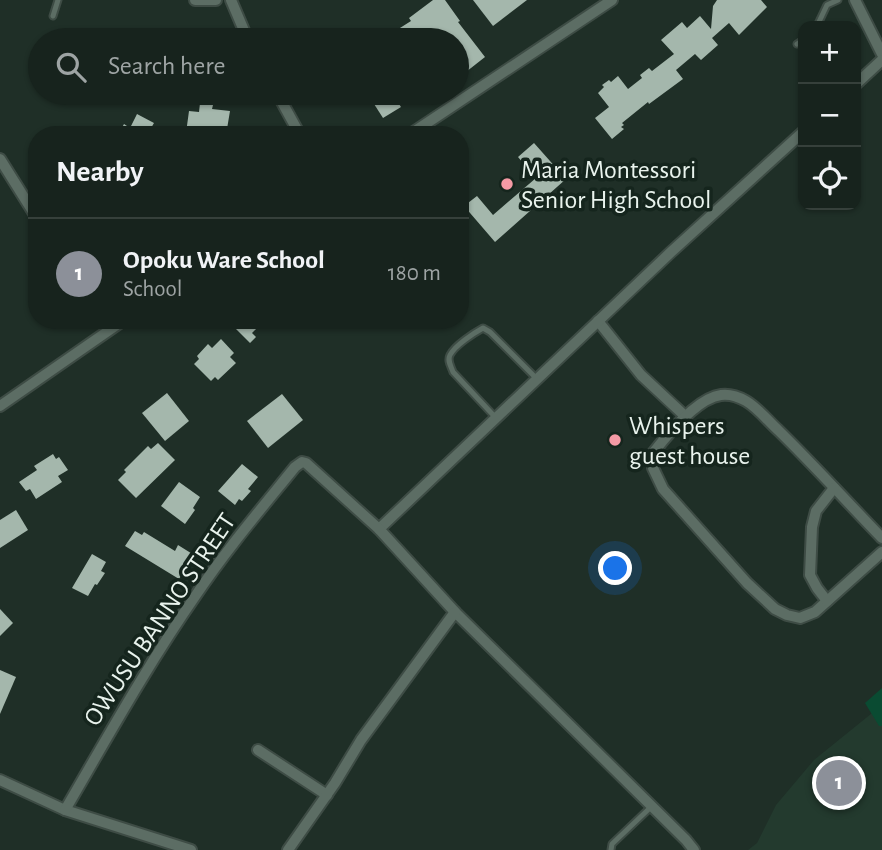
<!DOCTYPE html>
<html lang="en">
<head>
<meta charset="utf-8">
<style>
	:root { --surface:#17231d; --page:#202b26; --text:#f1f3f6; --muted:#9ea4a4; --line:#36403b; --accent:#8c9099 }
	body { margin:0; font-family:"Alegreya Sans",sans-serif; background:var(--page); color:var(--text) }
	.controls { position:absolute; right:21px; top:21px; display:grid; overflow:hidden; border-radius:14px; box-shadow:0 2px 5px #0004 }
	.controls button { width:63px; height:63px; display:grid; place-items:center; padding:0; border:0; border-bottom:2px solid var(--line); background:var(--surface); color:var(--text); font:35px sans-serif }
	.you { position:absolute; left:616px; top:569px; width:24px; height:24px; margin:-18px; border:5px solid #fff; border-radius:50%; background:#1a73e8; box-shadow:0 0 0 10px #1a73e833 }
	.badge { display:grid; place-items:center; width:46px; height:46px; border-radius:50%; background:var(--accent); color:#fff; font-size:23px; font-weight:700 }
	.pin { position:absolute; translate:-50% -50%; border:4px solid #fff; box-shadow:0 2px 7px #0006 }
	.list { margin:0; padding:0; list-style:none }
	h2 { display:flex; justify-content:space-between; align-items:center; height:91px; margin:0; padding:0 28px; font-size:30px }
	h2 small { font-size:23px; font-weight:400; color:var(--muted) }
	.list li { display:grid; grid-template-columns:46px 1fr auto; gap:21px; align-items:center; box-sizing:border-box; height:112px; padding:0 28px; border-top:2px solid var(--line) }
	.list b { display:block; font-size:26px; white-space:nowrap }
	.list p { margin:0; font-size:23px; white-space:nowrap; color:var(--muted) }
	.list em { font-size:23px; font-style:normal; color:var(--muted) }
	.icon { flex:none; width:38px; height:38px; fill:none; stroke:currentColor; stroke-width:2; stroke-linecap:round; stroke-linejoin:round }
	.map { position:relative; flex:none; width:882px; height:850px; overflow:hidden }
	.search { position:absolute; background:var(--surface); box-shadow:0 2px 5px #0004; left:28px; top:28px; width:441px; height:77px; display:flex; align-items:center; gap:18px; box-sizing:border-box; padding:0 24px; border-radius:38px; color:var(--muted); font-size:26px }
	.panel { position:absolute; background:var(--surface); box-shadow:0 2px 5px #0004; left:28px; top:126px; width:441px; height:203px; border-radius:28px }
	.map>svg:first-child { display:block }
	.built { fill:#233a2e }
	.green { fill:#0a4b32 }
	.building { fill:#a4b7ac }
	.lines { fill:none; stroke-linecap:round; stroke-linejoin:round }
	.lane-casing { stroke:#3e4c45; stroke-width:9 }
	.street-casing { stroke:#3e4c45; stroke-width:14 }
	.lane { stroke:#5c6d64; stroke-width:5 }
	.street { stroke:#5c6d64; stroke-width:10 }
	.poi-dot { fill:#f49aa5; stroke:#15251d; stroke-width:2.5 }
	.labels { text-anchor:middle; stroke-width:7; stroke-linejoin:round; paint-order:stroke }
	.poi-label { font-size:26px; fill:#e9f3ed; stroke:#15251d; text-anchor:start }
	.street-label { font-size:26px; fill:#e9f3ed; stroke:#15251d }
</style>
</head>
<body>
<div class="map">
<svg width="882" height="850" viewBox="0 0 882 850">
	<rect width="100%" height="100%" fill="#1f2f27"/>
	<polygon class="built" points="882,705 882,850 748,850 757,843 776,805 814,760"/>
	<polygon class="green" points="882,688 882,726 879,726 865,703"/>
	<g class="building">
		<polygon points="433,0 445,0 460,21 458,22 485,57 457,79 457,40 381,40 411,21 409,18"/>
		<polygon points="473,0 527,0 493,26"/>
		<polygon points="717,0 761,0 767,7 739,35 729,23 712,38 718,45 701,60 695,54 676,70 683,79 649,104 648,102 622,123 624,125 621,127 624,129 612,139 595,118 609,107 598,93 604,87 602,85 609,80 611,82 618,76 628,89 642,78 640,75 649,68 652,71 674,54 661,40 682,22 687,28 700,16 711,29 713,6"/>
		<polygon points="367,93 392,93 401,107 383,118"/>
		<polygon points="200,103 213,105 212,109 230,111 226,135 189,135 186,133 189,111 199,112"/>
		<polygon points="137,114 154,123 147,135 118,135 124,124 130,128"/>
		<polygon points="534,143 566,179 495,242 464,206 477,196 493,215 536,178 518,157"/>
		<polygon points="237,320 265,320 252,333 256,337 250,343 232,325"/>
		<polygon points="221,339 234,353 230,357 236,363 218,380 215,377 211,381 194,364 199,359 197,356 208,344 212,348"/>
		<polygon points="167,393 189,421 165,441 142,413"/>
		<polygon points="282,394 303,420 268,448 247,421"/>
		<polygon points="158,443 175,460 136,498 118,480 126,472 124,470 148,446 151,449"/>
		<polygon points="53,454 56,459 59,457 68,470 58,476 62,482 36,499 30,489 26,491 19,482 37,470 34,466"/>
		<polygon points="242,464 258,477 248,489 251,491 242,501 239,499 235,505 218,491"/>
		<polygon points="179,482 200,497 193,508 195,510 185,524 161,506"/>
		<polygon points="16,510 28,530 0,548 0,520"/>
		<polygon points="135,531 142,535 144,532 175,551 178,545 194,555 179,579 125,546"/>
		<polygon points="92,554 106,562 101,571 105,573 97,585 95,584 88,596 72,588"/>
		<polygon points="0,609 13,623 0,636"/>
		<polygon points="0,670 16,677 0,714"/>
	</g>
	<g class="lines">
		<defs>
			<g id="lane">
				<polyline points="53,16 58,0"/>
				<polyline points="817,26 827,5 838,0"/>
				<polyline points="797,44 803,40"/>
				<path d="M496,418L453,372C451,366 447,361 450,355C455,345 474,333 483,328L490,332L537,379"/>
				<polyline points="611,850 612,844 652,806"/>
			</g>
			<g id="street">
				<polyline points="195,0 216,0"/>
				<polyline points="231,0 248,40"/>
				<polyline points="855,0 882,54"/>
				<polyline points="856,84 882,60"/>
				<polyline points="277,93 300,135"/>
				<polyline points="409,135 612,0"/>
				<polyline points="0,159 37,218"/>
				<polyline points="598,321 641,375 685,416"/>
				<polyline points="0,406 124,320"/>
				<polyline points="379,529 671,252 803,132"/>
				<path d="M882,538C847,502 814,465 778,430C768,421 758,408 746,401C739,397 729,394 721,395C697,398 667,435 653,453V468L663,489L747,583L775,609L787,615L800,618L815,612L882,552"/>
				<polyline points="827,601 817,588 810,575 812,527 816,511 834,488"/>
				<polyline points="258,750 327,795"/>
				<polyline points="0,780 65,810 191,850"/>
				<path d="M65,810C107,738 148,664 196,595C226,550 261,509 295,467L302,462L306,463L379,529L455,612L686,840L694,850"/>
				<polyline points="288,850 335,783 361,740 455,612"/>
			</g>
		</defs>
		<use href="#lane" class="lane-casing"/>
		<use href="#street" class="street-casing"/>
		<use href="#lane" class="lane"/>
		<use href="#street" class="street"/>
	</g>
	<g class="poi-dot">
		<circle cx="507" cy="184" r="7"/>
		<circle cx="615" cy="440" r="7"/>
	</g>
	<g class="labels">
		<g class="poi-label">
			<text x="521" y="178">Maria Montessori<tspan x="521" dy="30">Senior High School</tspan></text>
			<text x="629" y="434">Whispers<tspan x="629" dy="30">guest house</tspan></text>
		</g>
		<g class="street-label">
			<text transform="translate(159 619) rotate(-56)" y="9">OWUSU BANNO STREET</text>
		</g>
	</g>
</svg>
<div class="controls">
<button>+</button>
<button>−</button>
<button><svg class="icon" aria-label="locate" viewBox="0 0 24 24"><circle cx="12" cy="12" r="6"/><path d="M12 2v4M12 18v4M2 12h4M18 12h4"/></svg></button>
</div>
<div class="you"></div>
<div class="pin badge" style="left:839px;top:783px">1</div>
<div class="search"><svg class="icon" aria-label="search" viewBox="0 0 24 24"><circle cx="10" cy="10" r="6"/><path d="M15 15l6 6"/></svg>Search here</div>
<section class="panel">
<h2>Nearby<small></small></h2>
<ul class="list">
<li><span class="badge">1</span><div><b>Opoku Ware School</b><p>School</p></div><em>180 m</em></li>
</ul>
</section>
</div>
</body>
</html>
